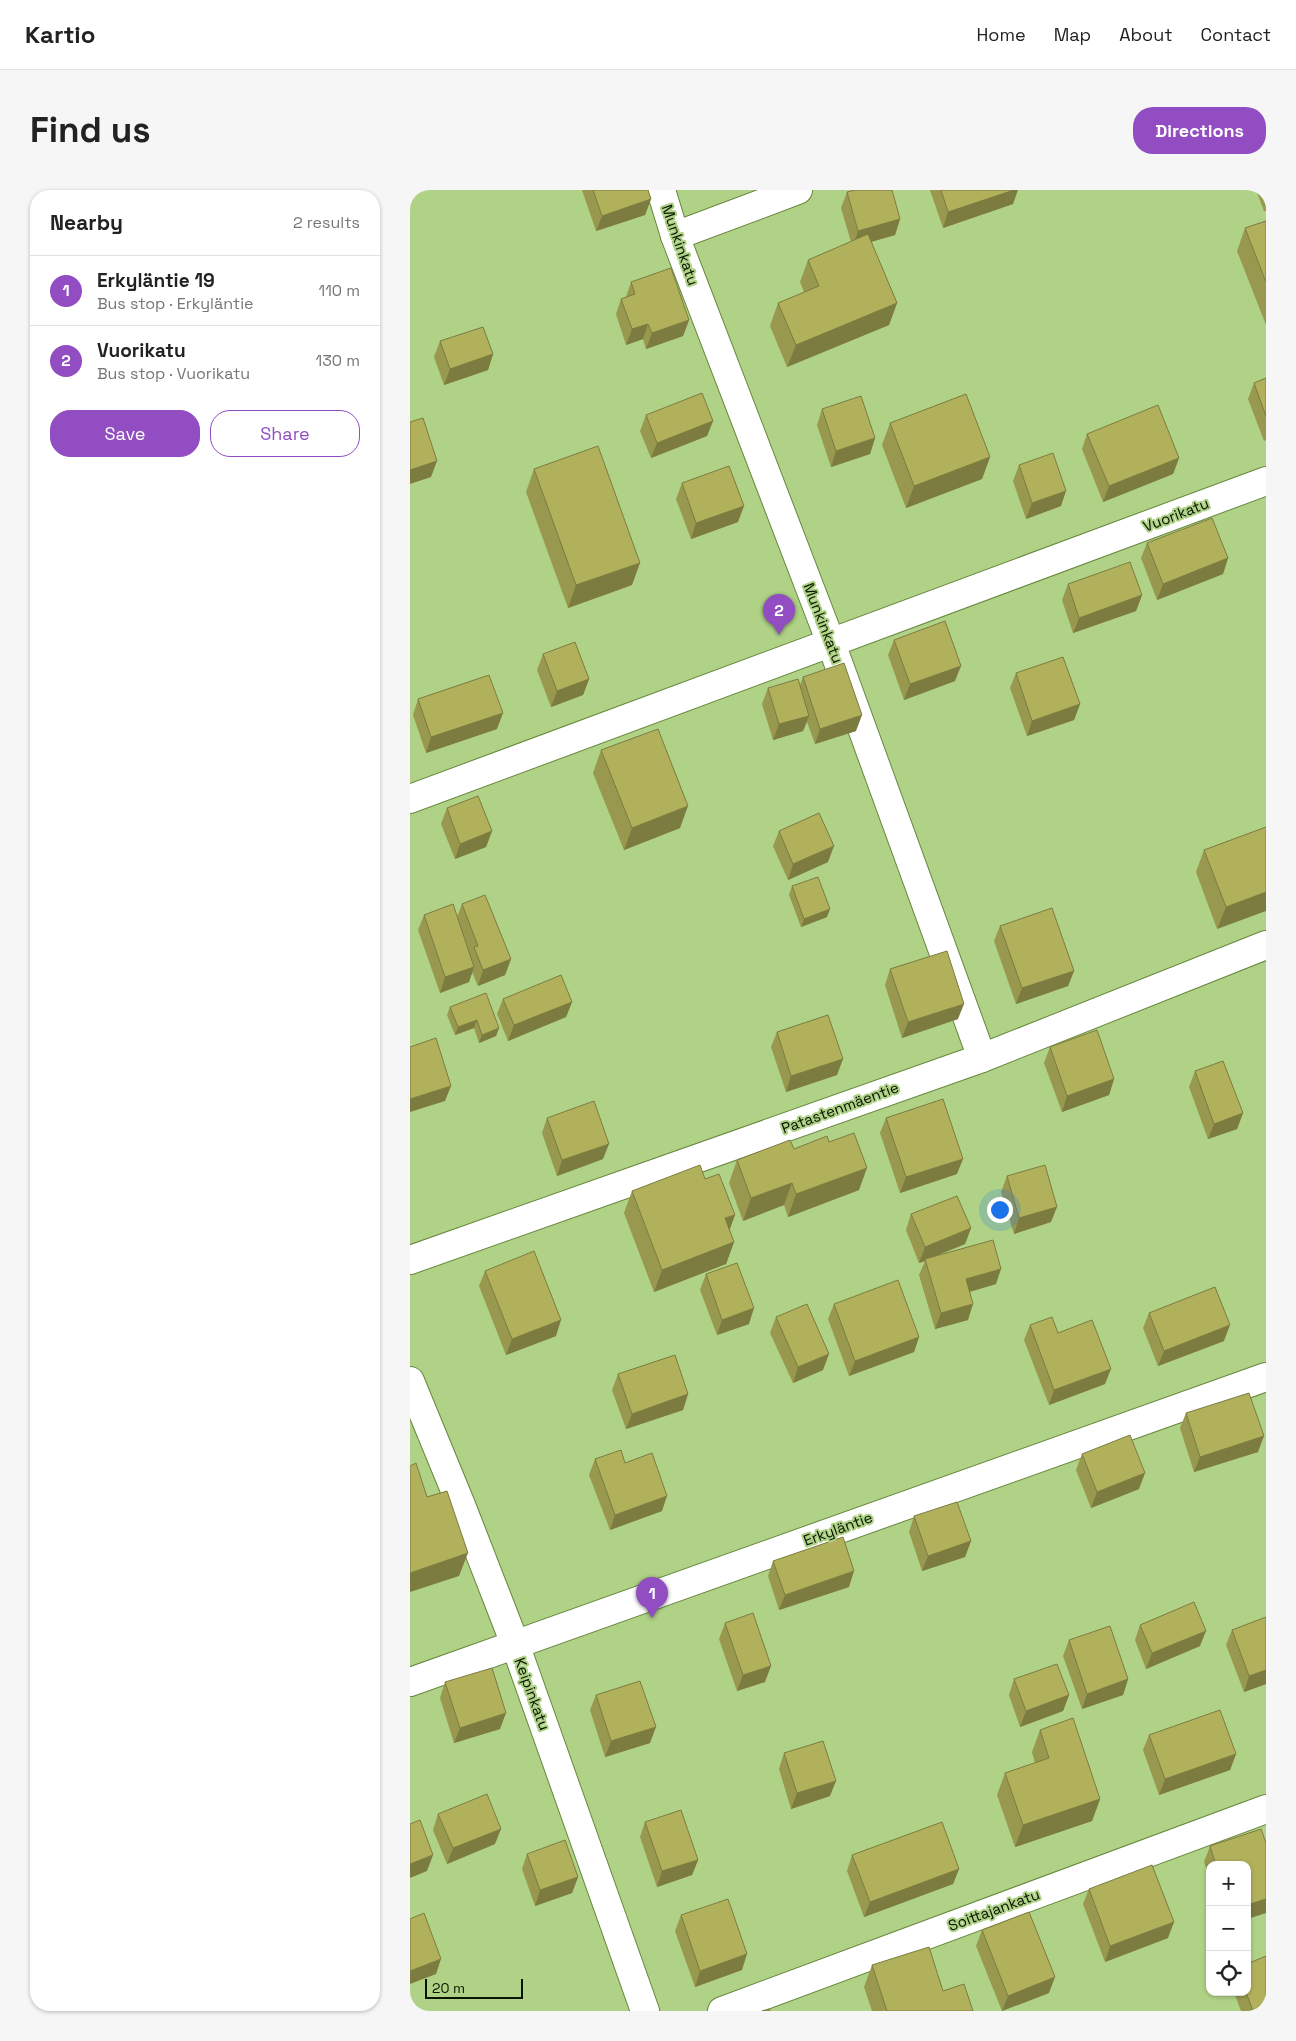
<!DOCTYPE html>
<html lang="en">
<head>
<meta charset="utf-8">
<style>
	:root { --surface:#fff; --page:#f6f6f6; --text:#222; --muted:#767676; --line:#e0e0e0; --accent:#924dc2 }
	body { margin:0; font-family:"Space Grotesk",sans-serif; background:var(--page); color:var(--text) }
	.controls { position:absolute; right:15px; bottom:15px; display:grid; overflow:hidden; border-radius:10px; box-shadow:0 1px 4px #0004 }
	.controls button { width:45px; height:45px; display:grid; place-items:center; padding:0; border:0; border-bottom:1px solid var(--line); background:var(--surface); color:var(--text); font:25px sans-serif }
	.scale { position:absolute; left:15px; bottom:12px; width:98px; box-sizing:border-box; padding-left:5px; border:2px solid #081300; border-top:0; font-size:14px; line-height:18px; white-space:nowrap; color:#081300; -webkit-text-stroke:4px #afd286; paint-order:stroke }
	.you { position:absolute; left:589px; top:1019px; width:18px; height:18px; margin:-12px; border:4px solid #fff; border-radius:50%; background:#1a73e8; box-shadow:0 0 0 8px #1a73e833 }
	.badge { display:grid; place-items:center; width:32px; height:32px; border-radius:50%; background:var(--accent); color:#fff; font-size:16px; font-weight:700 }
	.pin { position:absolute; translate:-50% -41px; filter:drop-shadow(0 1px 2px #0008) }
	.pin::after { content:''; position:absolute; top:26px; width:18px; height:15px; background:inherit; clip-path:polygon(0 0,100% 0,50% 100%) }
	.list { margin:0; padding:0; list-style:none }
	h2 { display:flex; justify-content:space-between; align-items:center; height:65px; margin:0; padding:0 20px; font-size:21px }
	h2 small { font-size:16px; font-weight:400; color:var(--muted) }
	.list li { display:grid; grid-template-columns:32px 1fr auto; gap:15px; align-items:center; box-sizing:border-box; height:70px; padding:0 20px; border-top:1px solid var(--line) }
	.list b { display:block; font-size:19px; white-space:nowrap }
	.list p { margin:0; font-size:16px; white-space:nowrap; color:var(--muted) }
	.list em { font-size:16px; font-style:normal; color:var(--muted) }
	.actions { display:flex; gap:10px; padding:15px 20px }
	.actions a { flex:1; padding:11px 0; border:1px solid var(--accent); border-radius:20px; text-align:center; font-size:18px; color:var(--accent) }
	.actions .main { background:var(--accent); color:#fff }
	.icon { flex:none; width:28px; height:28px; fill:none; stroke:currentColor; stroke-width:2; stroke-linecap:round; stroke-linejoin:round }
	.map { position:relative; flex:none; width:856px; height:1821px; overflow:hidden; border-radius:20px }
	header { display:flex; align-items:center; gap:30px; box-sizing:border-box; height:70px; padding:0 25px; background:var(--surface); border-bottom:1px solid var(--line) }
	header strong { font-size:24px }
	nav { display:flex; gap:28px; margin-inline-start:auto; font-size:18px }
	.intro { display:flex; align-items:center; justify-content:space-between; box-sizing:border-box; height:120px; padding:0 30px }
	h1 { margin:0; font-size:35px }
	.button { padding:12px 22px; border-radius:20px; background:var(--accent); color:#fff; font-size:18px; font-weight:700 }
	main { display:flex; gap:30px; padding:0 30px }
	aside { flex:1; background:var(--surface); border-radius:20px; box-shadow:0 1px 4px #0004 }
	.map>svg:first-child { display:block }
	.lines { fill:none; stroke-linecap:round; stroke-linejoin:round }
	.minor-casing { stroke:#67873d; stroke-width:30 }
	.tertiary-casing { stroke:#67873d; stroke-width:30 }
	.minor { stroke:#fff; stroke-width:28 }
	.tertiary { stroke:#fff; stroke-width:28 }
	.wall { fill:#98984f }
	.shaded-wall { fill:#7c7c40 }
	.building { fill:#b1b15c; stroke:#7c7c40 }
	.labels { text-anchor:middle; stroke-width:4; stroke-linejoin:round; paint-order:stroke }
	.street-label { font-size:15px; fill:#081300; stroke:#afd286 }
</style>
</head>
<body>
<header>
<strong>Kartio</strong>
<nav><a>Home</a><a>Map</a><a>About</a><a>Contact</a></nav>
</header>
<div class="intro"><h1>Find us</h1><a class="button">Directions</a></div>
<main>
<aside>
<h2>Nearby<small>2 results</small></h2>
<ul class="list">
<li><span class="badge">1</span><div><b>Erkyläntie 19</b><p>Bus stop · Erkyläntie</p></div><em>110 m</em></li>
<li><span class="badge">2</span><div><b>Vuorikatu</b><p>Bus stop · Vuorikatu</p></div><em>130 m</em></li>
</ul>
<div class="actions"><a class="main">Save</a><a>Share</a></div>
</aside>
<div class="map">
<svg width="856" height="1821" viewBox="0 0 856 1821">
	<rect width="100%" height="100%" fill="#afd286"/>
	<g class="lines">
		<defs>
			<g id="minor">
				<polyline points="251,0 265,46 421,453 572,868"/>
				<polyline points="265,46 388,0"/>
				<polyline points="0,609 856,291"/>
				<polyline points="0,1070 572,868 856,755"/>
				<polyline points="0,1191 51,1315 105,1454 235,1821"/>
				<polyline points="312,1821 856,1619"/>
			</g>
			<polyline id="tertiary" points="0,1492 856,1187"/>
		</defs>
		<use href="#minor" class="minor-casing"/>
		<use href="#tertiary" class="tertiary-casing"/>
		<use href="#minor" class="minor"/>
		<use href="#tertiary" class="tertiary"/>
	</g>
	<g class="wall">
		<polygon points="172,0 238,0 241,9 235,25 186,41"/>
		<polygon points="520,0 604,0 603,14 533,38"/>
		<polygon points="846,0 856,0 856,21 854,21"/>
		<polygon points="437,2 490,29 485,45 461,52 487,113 479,135 377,177 360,136 368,113 394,102 390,92 398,70 441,52 431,18"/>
		<polygon points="856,31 856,135 827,61 835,38"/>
		<polygon points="221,92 279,130 273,146 236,159 233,149 216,155 206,124 211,109 216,107"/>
		<polygon points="30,151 83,164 78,180 34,195 24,167"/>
		<polygon points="856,188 856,250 854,251 838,209 844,193"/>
		<polygon points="412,219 465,248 460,264 421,277 407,235"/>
		<polygon points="236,225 303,231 297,246 241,268 230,241"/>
		<polygon points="480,233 580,267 572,289 496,318 472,255"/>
		<polygon points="677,244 769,268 763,284 693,312 672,259"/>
		<polygon points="609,275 651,316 616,329 603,291"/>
		<polygon points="124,279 222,395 158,418 116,302"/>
		<polygon points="272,293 328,332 281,349 266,309"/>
		<polygon points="737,353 818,368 813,384 747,410 731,368"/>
		<polygon points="658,394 732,405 726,421 663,443 652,410"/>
		<polygon points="484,450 545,491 494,510 478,465"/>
		<polygon points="133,464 179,489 173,505 141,517 127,480"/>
		<polygon points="606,483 670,514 664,530 617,546 600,498"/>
		<polygon points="393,487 446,541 405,554 397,532 393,541 363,550 352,514 358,498 390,495"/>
		<polygon points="8,509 87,539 16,563 3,525"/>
		<polygon points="191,560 270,638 214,660 183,583"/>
		<polygon points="37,618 82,641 76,657 45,669 31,634"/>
		<polygon points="856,637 807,739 786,682 794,660"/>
		<polygon points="369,641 418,672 378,690 363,656"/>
		<polygon points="382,696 417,727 391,737 379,705"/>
		<polygon points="52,714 101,769 95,785 68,796 62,782 59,792 30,803 8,740 14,725 47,727"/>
		<polygon points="590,736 664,781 658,796 606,814 584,751"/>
		<polygon points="480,779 548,829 492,848 475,795"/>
		<polygon points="93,809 162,812 156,827 98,851 87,824"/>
		<polygon points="40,817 89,838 86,846 69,853 64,838 45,845 37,825"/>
		<polygon points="367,842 427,885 376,902 361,857"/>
		<polygon points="640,857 704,889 699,905 652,922 634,873"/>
		<polygon points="785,881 833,923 827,939 798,949 779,897"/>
		<polygon points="137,928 193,969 147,986 132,943"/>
		<polygon points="476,928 547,984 490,1003 470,943"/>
		<polygon points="419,952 449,1000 378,1027 374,1015 333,1031 319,993 327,970"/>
		<polygon points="597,986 641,1032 604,1044 591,1002"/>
		<polygon points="295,989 325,1025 319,1040 324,1052 316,1074 244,1102 214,1023 222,1001"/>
		<polygon points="501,1024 561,1038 555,1054 524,1067 586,1094 560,1102 558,1130 525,1139 509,1085 515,1071 509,1073 496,1040"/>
		<polygon points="75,1081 146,1146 96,1165 69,1096"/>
		<polygon points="296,1084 339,1134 307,1145 290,1100"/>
		<polygon points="424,1114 509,1147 504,1162 439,1186 418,1129"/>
		<polygon points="739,1123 814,1151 748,1176 733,1138"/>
		<polygon points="366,1127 413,1180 383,1193 360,1143"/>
		<polygon points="620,1135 648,1143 695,1194 639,1215 614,1150"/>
		<polygon points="208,1184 278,1204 273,1220 216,1239 202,1200"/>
		<polygon points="776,1223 848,1262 784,1282 770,1238"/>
		<polygon points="672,1264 729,1299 681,1318 666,1280"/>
		<polygon points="185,1269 252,1321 200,1340 179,1285"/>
		<polygon points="504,1326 561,1351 555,1367 512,1381 499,1342"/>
		<polygon points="363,1371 439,1397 369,1420 358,1386"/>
		<polygon points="856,1427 856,1494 834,1502 816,1455 822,1440"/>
		<polygon points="315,1433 355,1492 327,1501 309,1449"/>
		<polygon points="730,1435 790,1456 736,1479 725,1450"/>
		<polygon points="659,1450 718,1489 713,1505 672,1519 653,1466"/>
		<polygon points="604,1489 659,1505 653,1521 610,1537 599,1505"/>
		<polygon points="35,1492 90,1539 44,1553 30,1508"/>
		<polygon points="186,1505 240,1553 195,1567 180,1520"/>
		<polygon points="630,1540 690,1609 682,1631 605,1657 587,1605 595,1583 625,1573 622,1562"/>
		<polygon points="739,1545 826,1564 820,1580 749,1605 733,1560"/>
		<polygon points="374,1563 420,1606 381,1619 369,1579"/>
		<polygon points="28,1624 85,1654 37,1674 23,1640"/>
		<polygon points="235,1632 288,1670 282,1685 247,1697 230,1647"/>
		<polygon points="851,1639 856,1653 856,1723 837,1729 837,1675 800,1675 800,1689 794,1672 800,1656"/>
		<polygon points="117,1664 168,1687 162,1703 125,1716 112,1679"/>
		<polygon points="442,1665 549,1679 543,1694 454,1727 437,1681"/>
		<polygon points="679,1699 758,1748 695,1772 673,1714"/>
		<polygon points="271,1725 332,1780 285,1797 265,1741"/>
		<polygon points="572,1740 639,1803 592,1821 566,1756"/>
		<polygon points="462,1775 533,1801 563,1821 462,1821 454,1797"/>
		<polygon points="824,1802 837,1802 856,1821 831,1821"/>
	</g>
	<g class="shaded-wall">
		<polygon points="604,0 608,0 603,14 533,38 538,22"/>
		<polygon points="241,9 235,25 186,41 192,26"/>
		<polygon points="490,29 485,45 443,57 448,41"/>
		<polygon points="487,113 479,135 377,177 386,155"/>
		<polygon points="279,130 273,146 236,159 242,143"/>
		<polygon points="238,134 233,149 216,155 222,139"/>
		<polygon points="83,164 78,180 34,195 40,179"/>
		<polygon points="303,231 297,246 241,268 247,253"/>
		<polygon points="465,248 460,264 421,277 426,261"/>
		<polygon points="580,267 572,289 496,318 504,296"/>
		<polygon points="769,268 763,284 693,312 699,296"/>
		<polygon points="27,271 21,287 0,294 0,280"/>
		<polygon points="656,301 651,316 616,329 622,313"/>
		<polygon points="334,316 328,332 281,349 286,333"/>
		<polygon points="818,368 813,384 747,410 753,394"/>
		<polygon points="230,373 222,395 158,418 166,395"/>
		<polygon points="732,405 726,421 663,443 669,428"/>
		<polygon points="551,476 545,491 494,510 500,494"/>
		<polygon points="179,489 173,505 141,517 147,501"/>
		<polygon points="670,514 664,530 617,546 622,531"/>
		<polygon points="93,523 87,539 16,563 21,547"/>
		<polygon points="452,525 446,541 405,554 410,539"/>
		<polygon points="399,526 393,541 363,550 369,534"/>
		<polygon points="278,616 270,638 214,660 222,638"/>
		<polygon points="82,641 76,657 45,669 50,654"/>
		<polygon points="424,656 418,672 378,690 383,674"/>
		<polygon points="856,702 856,721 807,739 816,717"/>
		<polygon points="420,719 417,727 391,737 394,729"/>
		<polygon points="101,769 95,785 68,796 73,780"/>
		<polygon points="64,777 59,792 30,803 35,787"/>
		<polygon points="664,781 658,796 606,814 612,798"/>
		<polygon points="162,812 156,827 98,851 104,835"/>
		<polygon points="554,814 548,829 492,848 498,832"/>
		<polygon points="67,830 64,838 45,845 48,837"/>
		<polygon points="89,838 86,846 69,853 72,845"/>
		<polygon points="433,869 427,885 376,902 381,886"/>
		<polygon points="704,889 699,905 652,922 657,906"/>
		<polygon points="41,896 35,911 0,922 0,909"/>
		<polygon points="833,923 827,939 798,949 804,934"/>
		<polygon points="199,954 193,969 147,986 152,970"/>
		<polygon points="553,969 547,984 490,1003 496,987"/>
		<polygon points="457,978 449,1000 378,1027 386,1004"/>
		<polygon points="382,993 374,1015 333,1031 341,1008"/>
		<polygon points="647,1017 641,1032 604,1044 609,1028"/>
		<polygon points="325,1025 317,1047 315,1028"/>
		<polygon points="561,1038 555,1054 515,1070 515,1069 515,1071 509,1073 515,1057"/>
		<polygon points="324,1052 316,1074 244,1102 252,1080"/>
		<polygon points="591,1079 586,1094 551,1104 556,1089"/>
		<polygon points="563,1114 558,1130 525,1139 531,1123"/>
		<polygon points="344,1118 339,1134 307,1145 312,1130"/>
		<polygon points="151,1130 146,1146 96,1165 102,1149"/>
		<polygon points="820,1135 814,1151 748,1176 754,1161"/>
		<polygon points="509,1147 504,1162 439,1186 445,1171"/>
		<polygon points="419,1164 413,1180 383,1193 388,1177"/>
		<polygon points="701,1179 695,1194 639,1215 644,1200"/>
		<polygon points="278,1204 273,1220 216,1239 222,1224"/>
		<polygon points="854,1246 848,1262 784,1282 790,1267"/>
		<polygon points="735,1283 729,1299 681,1318 687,1302"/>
		<polygon points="257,1306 252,1321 200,1340 205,1325"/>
		<polygon points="561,1351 555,1367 512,1381 518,1366"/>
		<polygon points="58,1363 49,1386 0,1402 0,1383"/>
		<polygon points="444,1381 439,1397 369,1420 375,1405"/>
		<polygon points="796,1441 790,1456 736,1479 742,1463"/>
		<polygon points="361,1476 355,1492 327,1501 333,1485"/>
		<polygon points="856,1480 856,1494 834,1502 839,1486"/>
		<polygon points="718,1489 713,1505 672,1519 677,1504"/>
		<polygon points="659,1505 653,1521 610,1537 616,1521"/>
		<polygon points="96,1523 90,1539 44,1553 50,1538"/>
		<polygon points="246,1537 240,1553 195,1567 201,1551"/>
		<polygon points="826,1564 820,1580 749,1605 755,1589"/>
		<polygon points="426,1591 420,1606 381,1619 387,1603"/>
		<polygon points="690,1609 682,1631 605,1657 613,1635"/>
		<polygon points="91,1639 85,1654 37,1674 43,1658"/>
		<polygon points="23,1665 17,1681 0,1688 0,1674"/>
		<polygon points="288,1670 282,1685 247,1697 252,1681"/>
		<polygon points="549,1679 543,1694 454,1727 460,1712"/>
		<polygon points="168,1687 162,1703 125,1716 130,1700"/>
		<polygon points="856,1709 856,1723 837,1729 837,1715"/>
		<polygon points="764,1732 758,1748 695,1772 700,1756"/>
		<polygon points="337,1764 332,1780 285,1797 290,1781"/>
		<polygon points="31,1769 26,1784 0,1794 0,1781"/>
		<polygon points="645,1787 639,1803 592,1821 598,1806"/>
	</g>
	<g class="building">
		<polygon points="183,0 238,0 241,9 192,26"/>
		<polygon points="445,0 482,0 490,29 448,41 437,2"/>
		<polygon points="531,0 604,0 538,22"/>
		<polygon points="856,31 856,92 835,38"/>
		<polygon points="458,44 487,113 386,155 368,113 409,96 398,70"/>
		<polygon points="261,78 279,130 242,143 238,134 222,139 211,109 225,104 221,92"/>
		<polygon points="73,137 83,164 40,179 30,151"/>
		<polygon points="856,188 856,226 844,193"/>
		<polygon points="292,203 303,231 247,253 236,225"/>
		<polygon points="556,204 580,267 504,296 480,233"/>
		<polygon points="451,206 465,248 426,261 412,219"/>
		<polygon points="748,215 769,268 699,296 677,244"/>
		<polygon points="13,228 27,271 0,280 0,232"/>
		<polygon points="188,256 230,373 166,395 124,279"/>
		<polygon points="643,263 656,301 622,313 609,275"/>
		<polygon points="319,276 334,316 286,333 272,293"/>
		<polygon points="802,328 818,368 753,394 737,353"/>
		<polygon points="720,372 732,405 669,428 658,394"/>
		<polygon points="535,431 551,476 500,494 484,450"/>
		<polygon points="165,452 179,489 147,501 133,464"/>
		<polygon points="653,467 670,514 622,531 606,483"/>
		<polygon points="434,473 452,525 410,539 393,487"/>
		<polygon points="79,485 93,523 21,547 8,509"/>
		<polygon points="388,489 399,526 369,534 358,498"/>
		<polygon points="248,539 278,616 222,638 191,560"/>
		<polygon points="68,606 82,641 50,654 37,618"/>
		<polygon points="409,623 424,656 383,674 369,641"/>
		<polygon points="856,637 856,702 816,717 794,660"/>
		<polygon points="408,687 420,719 394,729 382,696"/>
		<polygon points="75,705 101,769 73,780 64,757 68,756 52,714"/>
		<polygon points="43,714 64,777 35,787 14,725"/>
		<polygon points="642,718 664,781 612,798 590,736"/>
		<polygon points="537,761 554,814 498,832 480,779"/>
		<polygon points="151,785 162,812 104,835 93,809"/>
		<polygon points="76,803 89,838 72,845 67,830 48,837 40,817"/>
		<polygon points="418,825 433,869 381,886 367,842"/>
		<polygon points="687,840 704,889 657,906 640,857"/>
		<polygon points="26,848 41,896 0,909 0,857"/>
		<polygon points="813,871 833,923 804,934 785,881"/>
		<polygon points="533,909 553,969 496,987 476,928"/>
		<polygon points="184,911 199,954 152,970 137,928"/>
		<polygon points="444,943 457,978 386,1004 382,993 341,1008 327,970 380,950 384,959 417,946 419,952"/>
		<polygon points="290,975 295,989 309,984 325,1025 315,1028 324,1052 252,1080 222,1001"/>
		<polygon points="635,975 647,1017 609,1028 597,986"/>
		<polygon points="547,1006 561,1038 515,1057 501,1024"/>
		<polygon points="583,1050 591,1079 556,1089 563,1114 531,1123 515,1069"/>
		<polygon points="124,1061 151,1130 102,1149 75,1081"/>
		<polygon points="327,1073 344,1118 312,1130 296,1084"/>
		<polygon points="488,1090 509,1147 445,1171 424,1114"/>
		<polygon points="805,1097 820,1135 754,1161 739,1123"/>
		<polygon points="397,1114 419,1164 388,1177 366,1127"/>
		<polygon points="642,1127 648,1143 682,1130 701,1179 644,1200 620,1135"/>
		<polygon points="265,1165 278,1204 222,1224 208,1184"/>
		<polygon points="839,1203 854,1246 790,1267 776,1223"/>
		<polygon points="720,1245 735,1283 687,1302 672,1264"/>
		<polygon points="211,1260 215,1273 242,1263 257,1306 205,1325 185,1269"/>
		<polygon points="6,1273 17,1307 37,1301 58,1363 0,1383 0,1276"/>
		<polygon points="547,1312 561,1351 518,1366 504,1326"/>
		<polygon points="433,1347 444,1381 375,1405 363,1371"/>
		<polygon points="784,1412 796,1441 742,1463 730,1435"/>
		<polygon points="343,1423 361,1476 333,1485 315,1433"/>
		<polygon points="856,1427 856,1480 839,1486 822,1440"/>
		<polygon points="700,1436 718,1489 677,1504 659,1450"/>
		<polygon points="647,1474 659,1505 616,1521 604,1489"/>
		<polygon points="82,1478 96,1523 50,1538 35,1492"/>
		<polygon points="230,1491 246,1537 201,1551 186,1505"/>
		<polygon points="810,1520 826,1564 755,1589 739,1545"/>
		<polygon points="663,1528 690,1609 613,1635 595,1583 639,1568 630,1540"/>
		<polygon points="413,1551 426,1591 387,1603 374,1563"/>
		<polygon points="77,1604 91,1639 43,1658 28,1624"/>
		<polygon points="271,1620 288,1670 252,1681 235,1632"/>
		<polygon points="10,1630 23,1665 0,1674 0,1634"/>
		<polygon points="532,1632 549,1679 460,1712 442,1665"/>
		<polygon points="851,1639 856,1653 856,1709 837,1715 837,1675 806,1675 800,1656"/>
		<polygon points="155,1650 168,1687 130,1700 117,1664"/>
		<polygon points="742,1675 764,1732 700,1756 679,1699"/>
		<polygon points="318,1709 337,1764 290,1781 271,1725"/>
		<polygon points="619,1722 645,1787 598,1806 572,1740"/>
		<polygon points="14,1723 31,1769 0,1781 0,1729"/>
		<polygon points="519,1757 533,1801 554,1794 563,1821 477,1821 462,1775"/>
		<polygon points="856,1766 856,1821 843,1821 836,1802 837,1802 837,1774"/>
		<polygon points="359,1819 360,1821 352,1821"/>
	</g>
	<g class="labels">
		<g class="street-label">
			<text transform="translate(270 55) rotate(71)" y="5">Munkinkatu</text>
			<text transform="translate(766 325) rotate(-21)" y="5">Vuorikatu</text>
			<text transform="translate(413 433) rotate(69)" y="5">Munkinkatu</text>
			<text transform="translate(430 918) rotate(-20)" y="5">Patastenmäentie</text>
			<text transform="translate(428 1339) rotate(-20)" y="5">Erkyläntie</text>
			<text transform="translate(122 1504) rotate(70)" y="5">Keipinkatu</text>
			<text transform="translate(584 1720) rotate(-20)" y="5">Soittajankatu</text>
		</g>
	</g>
</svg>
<div class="controls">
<button>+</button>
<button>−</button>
<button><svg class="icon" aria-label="locate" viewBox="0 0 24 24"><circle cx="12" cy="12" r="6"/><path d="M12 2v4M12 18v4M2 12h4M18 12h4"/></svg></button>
</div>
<div class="scale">20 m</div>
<div class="you"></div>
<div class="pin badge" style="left:242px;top:1428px">1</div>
<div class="pin badge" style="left:369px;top:445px">2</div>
</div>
</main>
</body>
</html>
